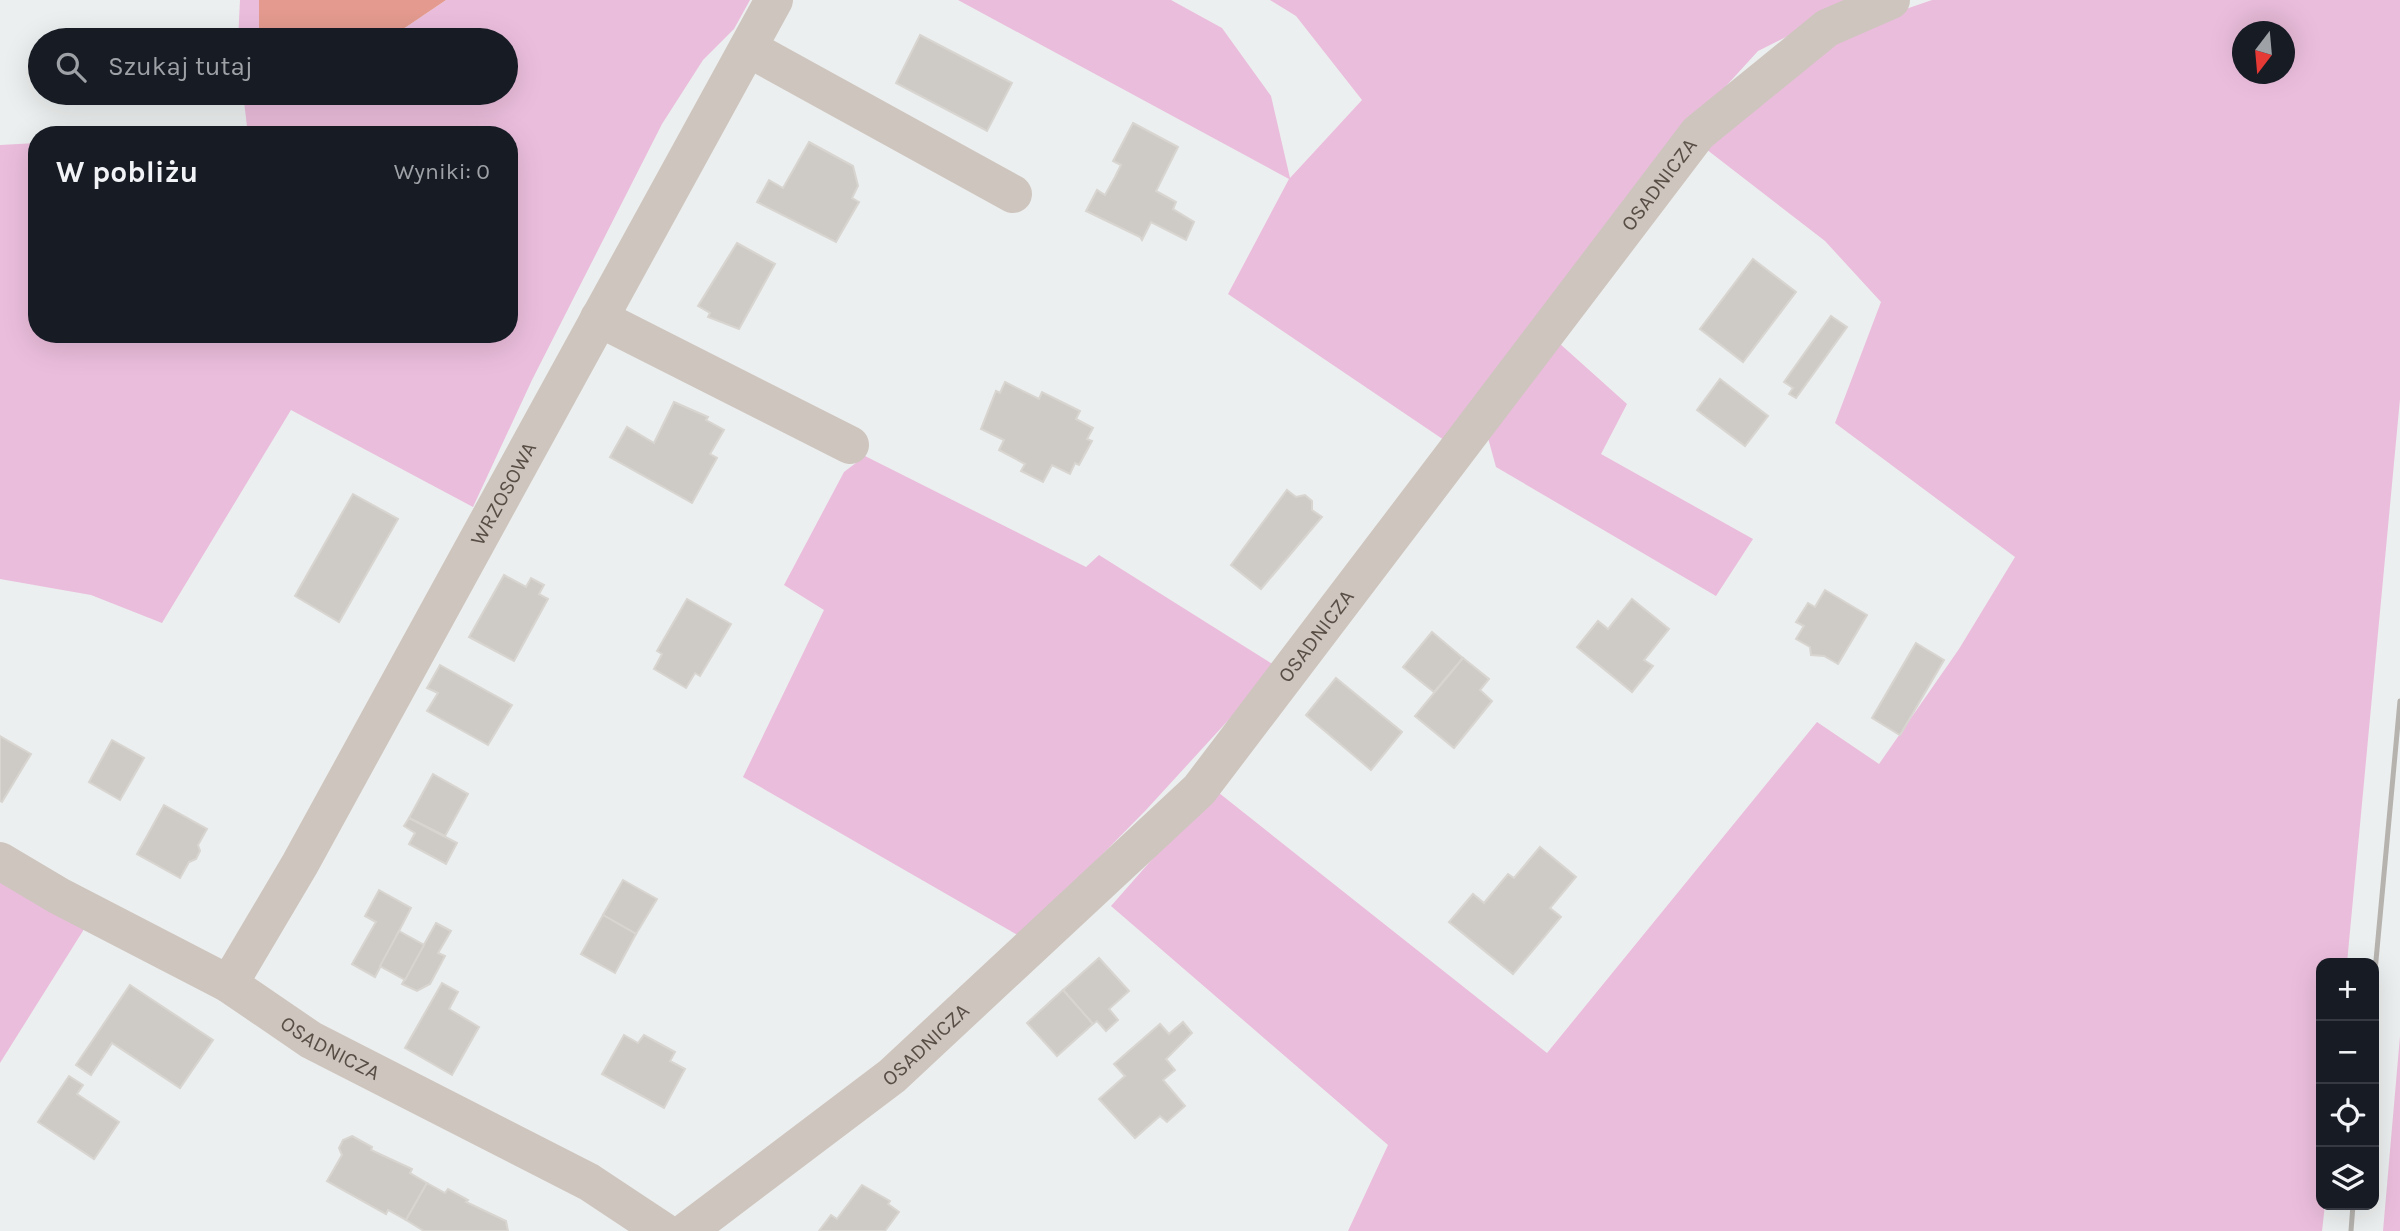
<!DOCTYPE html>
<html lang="pl">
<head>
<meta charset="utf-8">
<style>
	:root { --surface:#171b24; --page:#242831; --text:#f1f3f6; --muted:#9ea1a6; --line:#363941 }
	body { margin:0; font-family:Karla,sans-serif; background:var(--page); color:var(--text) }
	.controls { position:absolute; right:21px; bottom:21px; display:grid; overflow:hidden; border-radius:14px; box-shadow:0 7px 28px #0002 }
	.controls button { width:63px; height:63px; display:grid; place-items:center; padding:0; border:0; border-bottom:2px solid var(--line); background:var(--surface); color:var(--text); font:35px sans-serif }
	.compass { position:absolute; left:2232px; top:21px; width:63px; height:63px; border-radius:50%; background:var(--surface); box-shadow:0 7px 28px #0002; rotate:196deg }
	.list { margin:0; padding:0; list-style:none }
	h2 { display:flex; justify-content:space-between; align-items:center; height:91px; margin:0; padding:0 28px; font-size:30px }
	h2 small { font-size:23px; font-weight:400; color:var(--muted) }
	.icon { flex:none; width:38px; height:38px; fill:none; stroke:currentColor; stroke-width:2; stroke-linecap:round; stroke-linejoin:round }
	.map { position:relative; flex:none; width:2400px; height:1231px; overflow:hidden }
	.search { position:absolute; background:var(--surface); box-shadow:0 7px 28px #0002; left:28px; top:28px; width:490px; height:77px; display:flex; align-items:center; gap:18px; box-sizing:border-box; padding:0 24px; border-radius:38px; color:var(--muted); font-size:26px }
	.panel { position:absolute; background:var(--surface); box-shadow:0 7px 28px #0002; left:28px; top:126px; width:490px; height:217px; border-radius:28px }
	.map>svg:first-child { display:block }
	.green { fill:#eabddc; fill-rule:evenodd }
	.water { fill:#e49a8e }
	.building { fill:#cecbc6; stroke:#d8d5d1; stroke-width:2 }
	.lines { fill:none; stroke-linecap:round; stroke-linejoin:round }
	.street { stroke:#cec5be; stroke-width:38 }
	.rail { stroke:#b6b3af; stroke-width:5 }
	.labels { text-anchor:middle; stroke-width:5; stroke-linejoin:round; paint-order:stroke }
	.street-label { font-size:21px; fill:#584e46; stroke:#fff }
</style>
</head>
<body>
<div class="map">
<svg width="2400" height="1231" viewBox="0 0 2400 1231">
	<rect width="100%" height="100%" fill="#ecefef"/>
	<g class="green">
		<polygon points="240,0 259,0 259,40 238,40"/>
		<polygon points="446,0 750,0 734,29 703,60 662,124 532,380 473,507 291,410 162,623 91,595 0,579 0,145 37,143 37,334 509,334 509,135 248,135 243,93 506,93 506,40 387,40"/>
		<polygon points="958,0 1171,0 1222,28 1271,96 1290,178 1362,100 1296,16 1270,0 1861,0 1758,51 1686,130 1444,440 1228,294 1289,179"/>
		<path d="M1932,0H2400V399L2347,963H2321V1205H2325L2322,1231H1348L1388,1145L1111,906L1214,789L1547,1053L1817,722L1879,764L1959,649L2015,557L1835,423L1881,302L1825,241L1706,149L1836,33ZM2242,32H2284V74H2242Z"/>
		<polygon points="1559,343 1627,404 1601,454 1753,539 1716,596 1496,467 1488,438"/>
		<polygon points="865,456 1086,567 1099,555 1277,667 1146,810 1021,937 743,777 824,610 784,585 844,472"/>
		<polygon points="0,879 86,926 0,1063"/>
		<polygon points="2400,1036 2400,1231 2383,1231"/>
	</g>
	<polygon class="water" points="259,0 446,0 387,40 259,40"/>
	<g class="building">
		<polygon points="920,35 1012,83 987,131 896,83"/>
		<polygon points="1133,123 1178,147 1156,191 1176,202 1173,209 1194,222 1186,240 1151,222 1142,240 1140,237 1086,211 1097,190 1105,195 1115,177 1121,165 1113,161"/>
		<polygon points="809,142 853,166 858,186 852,198 859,202 836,242 757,202 769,180 783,188"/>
		<polygon points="737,243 775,264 739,329 708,317 710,313 698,306"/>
		<polygon points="1753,259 1796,292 1743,362 1700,329"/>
		<polygon points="1831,316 1847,327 1796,398 1789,394 1793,388 1784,382"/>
		<polygon points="1720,379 1768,416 1745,446 1697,410"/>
		<polygon points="1005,382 1039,399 1042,392 1080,411 1076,419 1093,428 1087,439 1092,441 1079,465 1075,463 1070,474 1052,465 1043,482 1021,471 1025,464 999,450 1004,440 981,429 996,391 1000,393"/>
		<polygon points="674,402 708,417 706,420 724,430 710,454 717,458 692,503 610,457 627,427 654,443"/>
		<polygon points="1287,490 1296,497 1305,495 1312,501 1312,510 1322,517 1261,589 1231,565"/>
		<polygon points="353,494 398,519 339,622 295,596"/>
		<polygon points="504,575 526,587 531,578 544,585 539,594 548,599 514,661 469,637"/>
		<polygon points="1825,590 1867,615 1838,664 1824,656 1811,655 1810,647 1796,639 1804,626 1796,622 1808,603 1815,607"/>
		<polygon points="687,599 731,624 700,676 695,673 686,688 654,669 662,654 657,651"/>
		<polygon points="1632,599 1669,629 1644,660 1653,666 1632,692 1577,647 1598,621 1608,629"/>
		<polygon points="1432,632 1463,658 1434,692 1403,667"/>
		<polygon points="1916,643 1944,660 1900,735 1872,718"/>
		<polygon points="1463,658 1489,679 1480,690 1492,701 1454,748 1415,716"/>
		<polygon points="440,665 512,705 488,745 427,711 438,693 427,688"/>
		<polygon points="1336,678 1402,732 1371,770 1306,715"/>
		<polygon points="0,736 31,754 2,802 0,801"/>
		<polygon points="112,740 144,758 120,800 89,782"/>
		<polygon points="433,774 468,794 445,836 409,818"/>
		<polygon points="164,805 207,829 198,845 200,851 196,859 189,862 180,878 137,854"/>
		<polygon points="409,818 457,843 446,864 409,844 415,833 404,826"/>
		<polygon points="1540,847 1576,877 1550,908 1561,917 1513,974 1449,922 1473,894 1484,903 1508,874 1514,878"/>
		<polygon points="623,880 657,899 636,934 603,915"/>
		<polygon points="379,890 411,908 375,977 352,964 376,922 365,916"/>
		<polygon points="603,915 636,934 615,973 581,954"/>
		<polygon points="436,923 451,931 438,953 445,956 430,984 417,991 402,984"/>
		<polygon points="399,931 424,945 405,980 380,966"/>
		<polygon points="1099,958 1129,991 1109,1009 1118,1020 1106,1031 1097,1021 1093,1024 1063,990"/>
		<polygon points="442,983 458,992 449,1009 479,1027 452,1075 405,1048"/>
		<polygon points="130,985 213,1040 180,1088 112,1043 91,1075 76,1065"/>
		<polygon points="1063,990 1093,1024 1057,1056 1027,1023"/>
		<polygon points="1183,1022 1192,1033 1166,1059 1175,1070 1163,1080 1185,1106 1167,1122 1160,1116 1135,1138 1099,1099 1125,1076 1114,1064 1160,1024 1169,1034"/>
		<polygon points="624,1035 638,1043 644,1035 675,1052 670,1061 685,1069 664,1108 602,1074"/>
		<polygon points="69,1076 83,1085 77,1094 119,1122 94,1159 38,1122"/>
		<polygon points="352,1136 372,1147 371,1150 412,1169 410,1173 427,1183 406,1220 388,1210 386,1214 327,1181 342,1155 339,1148 343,1140"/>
		<polygon points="427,1183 445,1193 448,1189 468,1200 466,1202 506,1221 508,1231 424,1231 406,1220"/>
		<polygon points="862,1185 890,1201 888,1204 899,1212 885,1231 819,1231 831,1215 837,1219"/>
	</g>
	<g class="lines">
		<g class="street">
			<polyline points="748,48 1013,194"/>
			<polyline points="599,318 850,445"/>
			<path id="s1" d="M0,861L59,896L229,984L311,1040L589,1182L663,1231"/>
			<path id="s2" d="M229,984L300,864L774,0"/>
			<path id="s3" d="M687,1231L892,1076L1199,790L1698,133L1827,28L1891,0"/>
		</g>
		<g class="rail">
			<polyline points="2374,982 2400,701"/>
			<polyline points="2351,1231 2353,1205"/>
		</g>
	</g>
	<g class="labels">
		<g class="street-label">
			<text dy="7" stroke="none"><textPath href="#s3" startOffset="1437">OSADNICZA</textPath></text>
			<text dy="7" stroke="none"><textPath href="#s2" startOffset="562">WRZOSOWA</textPath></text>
			<text dy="7" stroke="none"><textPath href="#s3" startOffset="870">OSADNICZA</textPath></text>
			<text dy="7" stroke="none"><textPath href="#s3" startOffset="303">OSADNICZA</textPath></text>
			<text dy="7" stroke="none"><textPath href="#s1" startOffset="380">OSADNICZA</textPath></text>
		</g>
	</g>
</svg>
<div class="controls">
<button>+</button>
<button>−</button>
<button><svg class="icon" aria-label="locate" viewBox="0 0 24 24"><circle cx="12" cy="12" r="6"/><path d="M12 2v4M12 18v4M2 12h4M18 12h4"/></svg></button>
<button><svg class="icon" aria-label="layers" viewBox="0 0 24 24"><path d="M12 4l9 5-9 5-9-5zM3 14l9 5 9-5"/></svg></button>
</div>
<svg class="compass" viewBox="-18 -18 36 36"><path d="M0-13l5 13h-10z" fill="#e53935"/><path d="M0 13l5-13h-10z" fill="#9ea1a6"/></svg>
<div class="search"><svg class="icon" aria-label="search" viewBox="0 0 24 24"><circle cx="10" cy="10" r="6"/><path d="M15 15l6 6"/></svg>Szukaj tutaj</div>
<section class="panel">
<h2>W pobliżu<small>Wyniki: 0</small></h2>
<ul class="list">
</ul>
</section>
</div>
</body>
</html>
